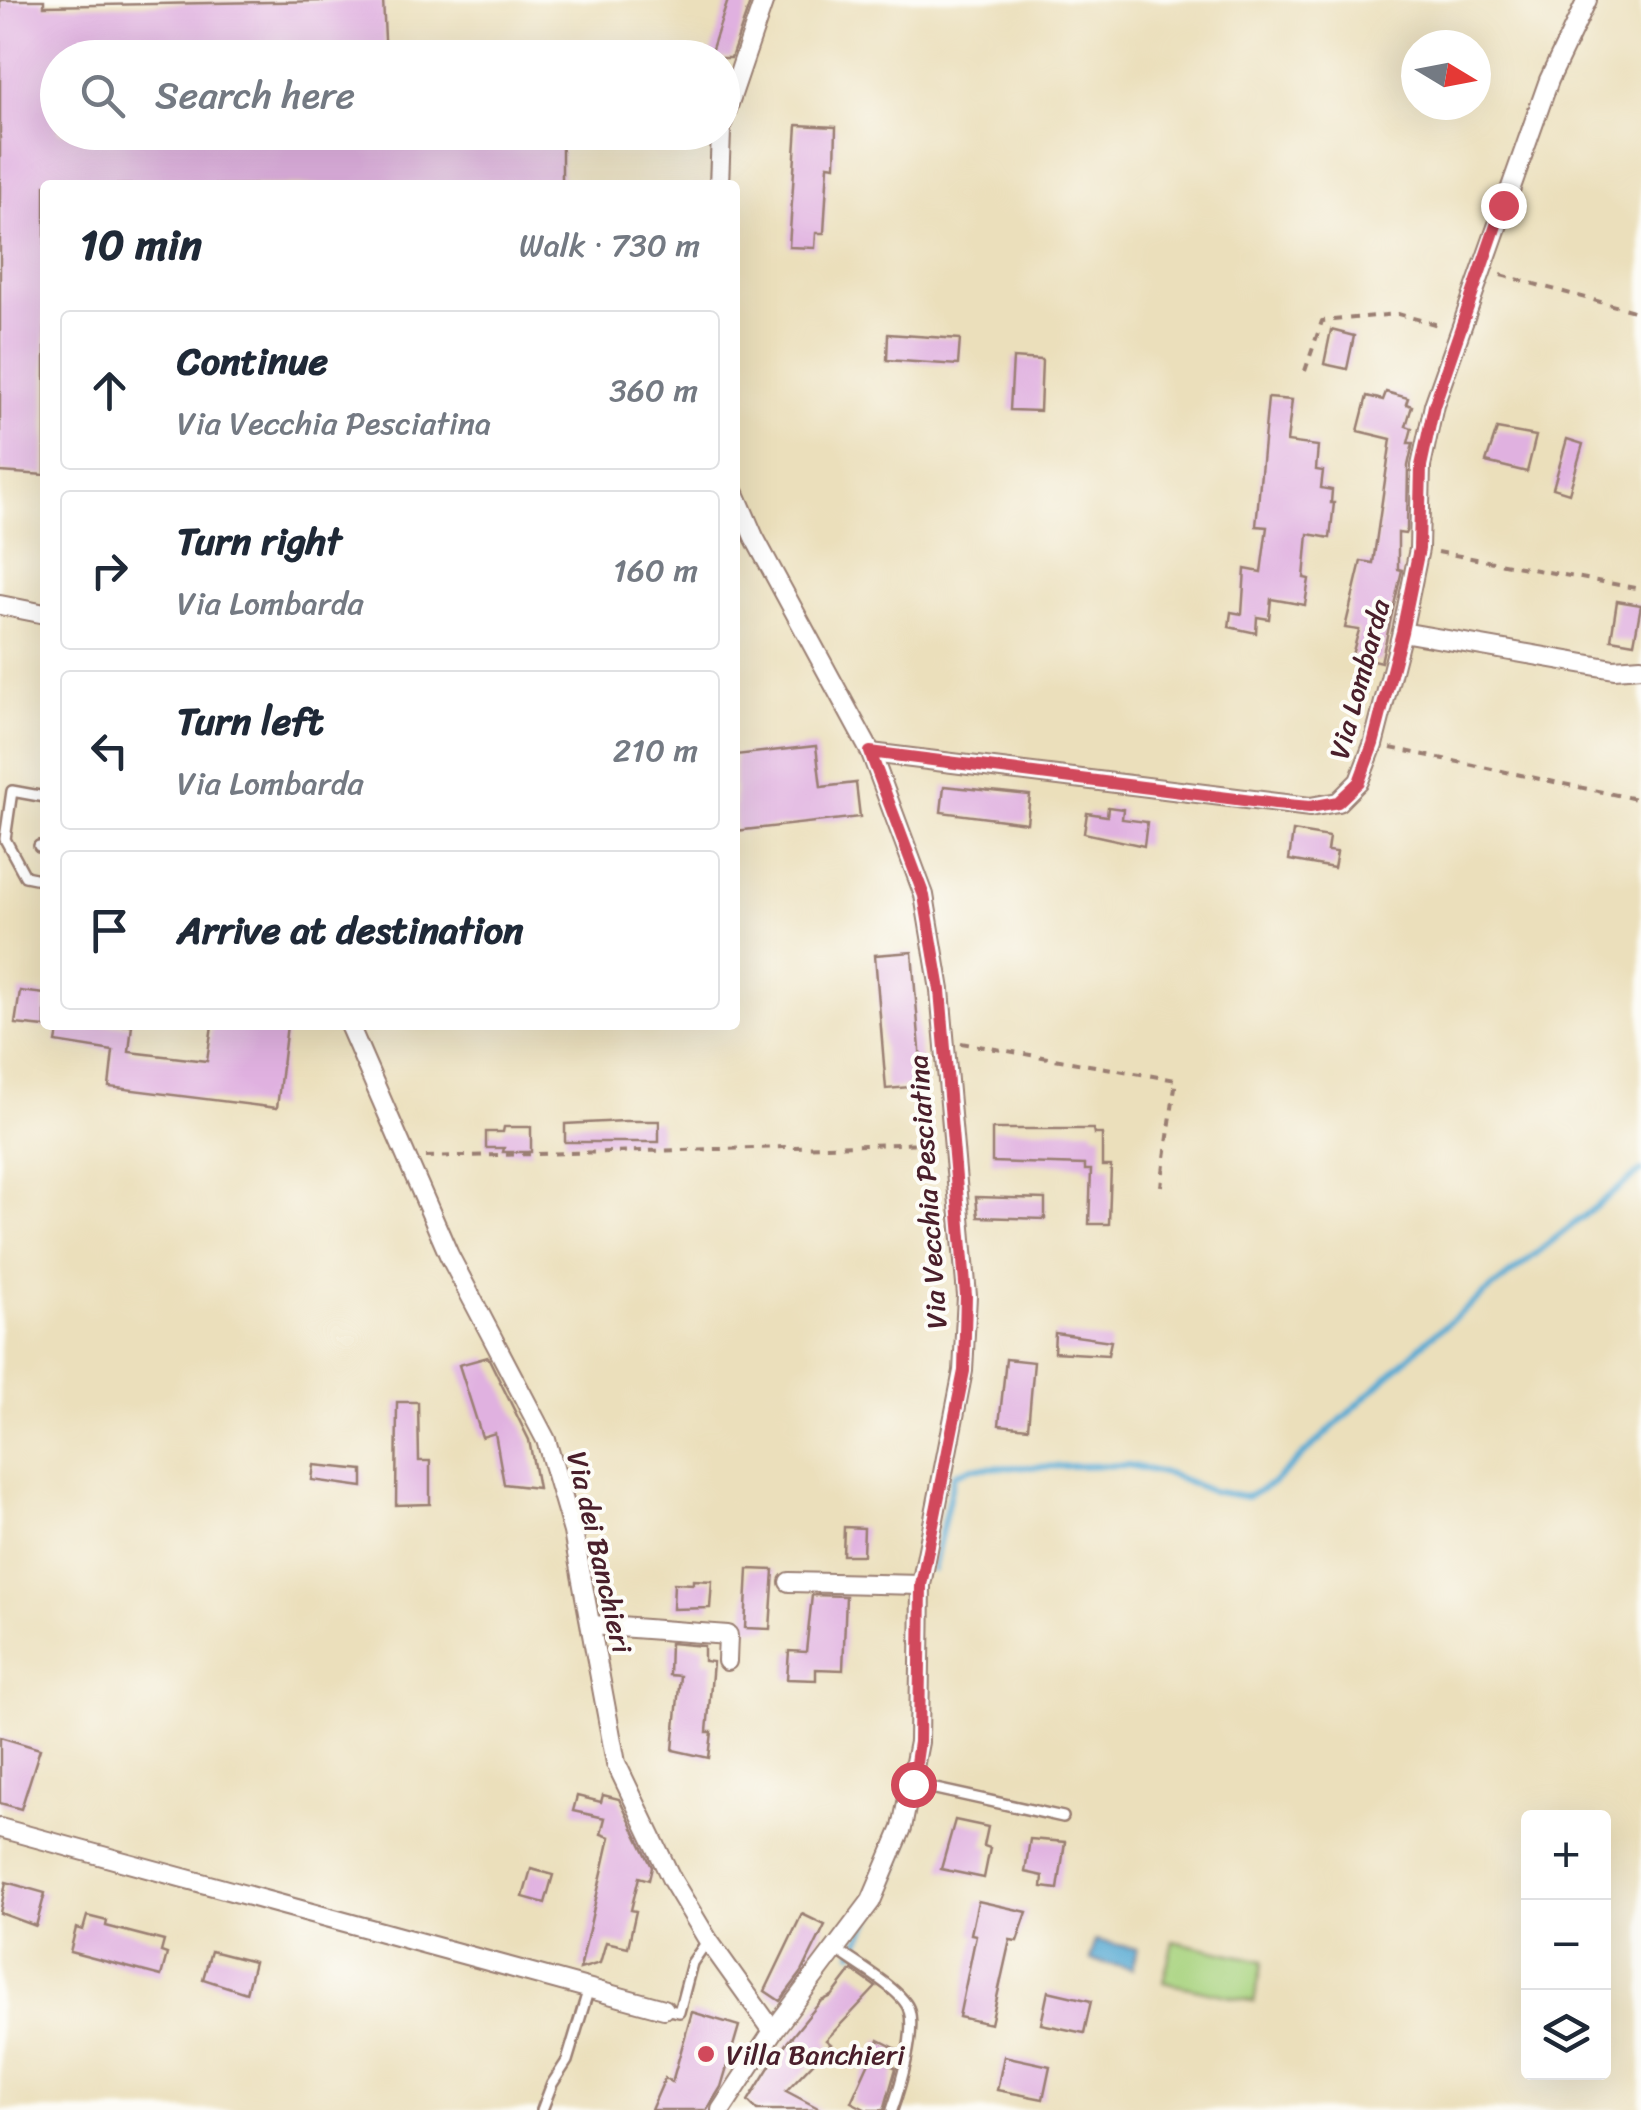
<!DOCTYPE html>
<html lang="en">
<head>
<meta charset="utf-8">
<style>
	:root { --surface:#fff; --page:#f2f2f3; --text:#1f2937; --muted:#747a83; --line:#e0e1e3 }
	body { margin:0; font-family:Sriracha,sans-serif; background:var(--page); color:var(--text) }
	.controls { position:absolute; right:30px; bottom:30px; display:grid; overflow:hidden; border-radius:10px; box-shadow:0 10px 40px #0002 }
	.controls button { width:90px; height:90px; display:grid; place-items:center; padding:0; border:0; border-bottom:2px solid var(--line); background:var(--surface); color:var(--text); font:50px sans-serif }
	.compass { position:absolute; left:1401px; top:30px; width:90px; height:90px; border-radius:50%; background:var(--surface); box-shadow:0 10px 40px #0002; rotate:100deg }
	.stop { position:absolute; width:30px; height:30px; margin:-22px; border:8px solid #d1495b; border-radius:50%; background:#fff }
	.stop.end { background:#d1495b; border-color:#fff; box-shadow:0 2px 10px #0008 }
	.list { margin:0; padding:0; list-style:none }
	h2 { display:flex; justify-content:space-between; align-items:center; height:130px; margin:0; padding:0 40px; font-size:42px }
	h2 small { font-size:32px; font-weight:400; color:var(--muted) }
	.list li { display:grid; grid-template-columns:65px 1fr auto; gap:30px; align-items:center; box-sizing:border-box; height:160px; margin:0 20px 20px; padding:0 20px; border:2px solid var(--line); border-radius:10px }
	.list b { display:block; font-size:38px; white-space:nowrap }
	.list p { margin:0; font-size:32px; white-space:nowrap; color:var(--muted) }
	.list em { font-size:32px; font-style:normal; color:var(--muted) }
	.icon { flex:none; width:55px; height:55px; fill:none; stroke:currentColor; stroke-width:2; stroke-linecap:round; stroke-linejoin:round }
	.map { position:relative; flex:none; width:1641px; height:2110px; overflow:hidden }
	.search { position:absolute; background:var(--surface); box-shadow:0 10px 40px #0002; left:40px; top:40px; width:700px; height:110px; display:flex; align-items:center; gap:25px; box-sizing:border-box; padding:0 35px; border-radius:55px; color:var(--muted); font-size:38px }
	.panel { position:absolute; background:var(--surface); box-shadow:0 10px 40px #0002; left:40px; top:180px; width:700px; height:850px; border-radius:10px }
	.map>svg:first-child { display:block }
	.green { fill:#a8d37f; stroke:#797955; stroke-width:2.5 }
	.water { fill:#59aad3; stroke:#52647f; stroke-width:2.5 }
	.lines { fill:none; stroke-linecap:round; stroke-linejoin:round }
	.stream { stroke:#59aad3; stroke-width:6 }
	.building { fill:#e0b1e0 }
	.service-casing { stroke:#9a7f73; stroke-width:14 }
	.minor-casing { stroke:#9a7f73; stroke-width:22 }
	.path { stroke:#9a7f73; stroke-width:4; stroke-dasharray:8 8; stroke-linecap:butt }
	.service { stroke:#fff; stroke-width:9 }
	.minor { stroke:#fff; stroke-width:18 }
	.route { stroke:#d1495b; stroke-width:12 }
	.poi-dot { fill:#d1495b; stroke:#fdfcf7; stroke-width:4 }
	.labels { text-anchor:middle; stroke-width:8; stroke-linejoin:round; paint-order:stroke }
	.street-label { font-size:28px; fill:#4a1f2b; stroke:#fdfcf7 }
	.poi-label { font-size:28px; fill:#4a1f2b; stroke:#fdfcf7; text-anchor:start }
</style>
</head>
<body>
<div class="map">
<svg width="1641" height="2110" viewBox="0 0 1641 2110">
	<rect width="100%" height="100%" fill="#fdfcf7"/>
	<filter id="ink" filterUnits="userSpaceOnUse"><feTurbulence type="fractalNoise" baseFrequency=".01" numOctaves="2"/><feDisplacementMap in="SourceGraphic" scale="20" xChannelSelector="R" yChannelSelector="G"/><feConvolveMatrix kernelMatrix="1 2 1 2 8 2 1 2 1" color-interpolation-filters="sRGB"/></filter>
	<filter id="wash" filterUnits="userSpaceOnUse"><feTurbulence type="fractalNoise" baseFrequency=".0048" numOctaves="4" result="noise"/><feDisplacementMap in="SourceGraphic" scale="40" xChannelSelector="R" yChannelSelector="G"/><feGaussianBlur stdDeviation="2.25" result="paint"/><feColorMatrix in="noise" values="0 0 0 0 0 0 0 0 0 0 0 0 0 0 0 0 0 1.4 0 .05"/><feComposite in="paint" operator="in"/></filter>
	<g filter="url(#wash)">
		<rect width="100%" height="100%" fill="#ebdfbb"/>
		<polygon class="green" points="1173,1941 1263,1961 1254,2002 1163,1982"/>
		<polygon class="water" points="1095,1940 1137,1949 1132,1969 1091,1960"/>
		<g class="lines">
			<g class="stream">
				<polyline points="933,1570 954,1475 970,1468 1128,1465 1171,1475 1211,1491 1247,1497 1273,1483 1429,1338 1641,1171"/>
				<polyline points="911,1823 918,1802 925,1757"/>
				<polyline points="853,1952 892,1880 906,1840"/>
			</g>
		</g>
		<g id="blocks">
			<g class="building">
				<polygon points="0,0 44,0 44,6 383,0 386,58 58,58 58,132 562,132 562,185 45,185 45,475 0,472"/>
				<polygon points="728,0 751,0 731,58 709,58"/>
				<polygon points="797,125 836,127 835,166 828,165 824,233 816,233 815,248 789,247"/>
				<polygon points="1331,330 1354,336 1347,369 1324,364"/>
				<polygon points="888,334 960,339 958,365 887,360"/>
				<polygon points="1013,358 1042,360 1040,411 1010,410"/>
				<polygon points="1386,392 1408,398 1406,404 1412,406 1406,426 1412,428 1408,443 1413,443 1408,466 1407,530 1405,534 1398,533 1398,569 1402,570 1381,662 1352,655 1359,630 1345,628 1361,561 1373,563 1391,439 1358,431 1367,396 1383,400"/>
				<polygon points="1268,398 1292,400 1287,442 1318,446 1316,470 1323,471 1321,488 1332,490 1331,503 1334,503 1330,538 1308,534 1304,578 1309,579 1305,605 1271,599 1269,619 1257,617 1256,633 1229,627 1231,612 1242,614 1245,569 1261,572 1267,527 1256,526"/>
				<polygon points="1497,429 1536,436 1527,472 1486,462"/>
				<polygon points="1567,439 1583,444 1569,493 1553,488"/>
				<polygon points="1617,601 1641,605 1634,643 1611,639"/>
				<polygon points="816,746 821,787 856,783 860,817 735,831 735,755"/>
				<polygon points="944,786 1030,795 1027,823 941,812"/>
				<polygon points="1108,807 1123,809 1122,819 1147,822 1144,846 1084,833 1087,813 1107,816"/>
				<polygon points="1293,831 1329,837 1327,851 1337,852 1334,868 1289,860"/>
				<polygon points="912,952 923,1086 886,1089 875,955"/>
				<polygon points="20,991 45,994 45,1027 15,1024"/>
				<polygon points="59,1025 132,1025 129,1052 207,1061 212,1025 287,1025 277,1108 109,1087 113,1051 56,1042"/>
				<polygon points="625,1121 659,1121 659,1142 565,1142 565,1124"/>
				<polygon points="504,1127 531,1127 531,1152 503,1152 504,1148 486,1148 486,1132 503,1132"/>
				<polygon points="992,1129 1093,1129 1094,1134 1102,1134 1102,1166 1111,1166 1109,1224 1089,1224 1091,1170 1085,1170 1085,1165 992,1162"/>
				<polygon points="976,1197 1045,1199 1045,1219 978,1217"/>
				<polygon points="1055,1333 1111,1341 1108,1355 1054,1352"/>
				<polygon points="488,1357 529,1440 538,1488 504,1484 495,1433 482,1437 459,1365"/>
				<polygon points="1006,1359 1034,1362 1028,1428 999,1425"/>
				<polygon points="397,1402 418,1402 419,1461 430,1461 430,1504 396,1505"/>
				<polygon points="314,1465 363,1470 363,1487 312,1480"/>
				<polygon points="844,1527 864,1528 863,1555 843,1555"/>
				<polygon points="748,1569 774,1570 770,1629 745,1628"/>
				<polygon points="693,1580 712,1581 710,1608 673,1609 674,1583 693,1584"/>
				<polygon points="812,1595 846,1596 843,1670 816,1669 816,1680 787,1679 789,1651 806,1652"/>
				<polygon points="670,1643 704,1646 704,1661 713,1662 707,1732 712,1732 709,1758 673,1750 680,1676 669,1675"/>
				<polygon points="0,1737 40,1749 21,1809 0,1803"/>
				<polygon points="603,1795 619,1799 652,1867 649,1880 639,1877 631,1910 636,1911 628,1947 606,1942 600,1963 580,1969 610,1837 601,1834 605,1818 573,1811 577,1796 601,1802"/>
				<polygon points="955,1820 988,1827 984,1846 990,1848 984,1878 941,1869"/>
				<polygon points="1030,1839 1065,1842 1058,1889 1042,1887 1043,1876 1025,1872"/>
				<polygon points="531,1869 553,1875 545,1903 523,1897"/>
				<polygon points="6,1882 45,1893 36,1926 0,1913"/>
				<polygon points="978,1901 1027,1912 1017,1941 1010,1940 991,2024 959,2017 976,1935 971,1934"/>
				<polygon points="802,1914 825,1925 802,1972 780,2001 765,1991"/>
				<polygon points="87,1916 107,1921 106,1926 164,1941 161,1952 167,1954 161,1976 70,1952 76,1928 83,1930"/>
				<polygon points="211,1951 254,1962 246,1993 203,1979"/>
				<polygon points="852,1970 876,1987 826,2040 831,2044 786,2091 822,2110 757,2110 748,2101 776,2056 821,2001 832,1996"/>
				<polygon points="1048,1991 1091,2001 1084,2033 1041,2024"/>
				<polygon points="692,2012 739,2026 721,2087 707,2110 651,2110 665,2078 672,2082"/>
				<polygon points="879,2040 897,2049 890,2065 896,2068 884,2110 867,2110 851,2102"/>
				<polygon points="1004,2056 1050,2066 1043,2099 997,2090"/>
			</g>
		</g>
	</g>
	<g filter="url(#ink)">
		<use href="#blocks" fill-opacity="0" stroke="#9a7f73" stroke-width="2.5"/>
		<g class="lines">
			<defs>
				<g id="service">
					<polyline points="45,797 12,791 5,839 25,876 45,880"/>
					<polyline points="39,846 45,847"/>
					<polyline points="913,1784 1063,1817"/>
					<path d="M837,1950C854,1963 903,1990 909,2010C916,2033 900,2087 892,2110"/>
					<polyline points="664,2009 679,2012 692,1963 708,1940"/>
					<polyline points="542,2110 552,2084 567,2061 589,1988"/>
				</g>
				<g id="minor">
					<polyline points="722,124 764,0"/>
					<polyline points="719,185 721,132"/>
					<polyline points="0,605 45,614"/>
					<polyline points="1402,632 1614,669 1641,667"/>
					<polyline points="871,753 1310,807 1338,802 1359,781 1373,745 1402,632 1419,549 1421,466 1434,405 1549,80 1587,0"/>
					<polyline points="349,1025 449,1255 546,1440 573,1532 616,1763 672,1880 708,1940 773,2031"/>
					<polyline points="789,1582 921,1585"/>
					<polyline points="592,1625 728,1635 727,1661"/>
					<polyline points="0,1828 664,2009"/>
					<polyline points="721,2110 773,2031 871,1901 902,1828 919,1742 921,1585 963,1371 967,1296 940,990 924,895 871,753 754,537 735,493"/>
				</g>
			</defs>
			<use href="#service" class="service-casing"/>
			<use href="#minor" class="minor-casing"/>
			<g class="path">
				<polyline points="1501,275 1641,313"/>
				<polyline points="1305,371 1322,321 1398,314 1442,326"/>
				<polyline points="1438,552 1641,589"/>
				<polyline points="1391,748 1641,800"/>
				<polyline points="961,1043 1176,1080 1161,1186"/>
				<polyline points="426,1157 936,1143"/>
			</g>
			<use href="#service" class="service"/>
			<use href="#minor" class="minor"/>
		</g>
	</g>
	<g class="lines" filter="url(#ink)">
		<polyline class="route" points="913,1784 919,1742 921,1585 964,1371 966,1296 940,990 924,896 870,752 1275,804 1310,807 1338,802 1359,782 1373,744 1402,632 1419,549 1421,466 1434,406 1503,205"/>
	</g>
	<circle class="poi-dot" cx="706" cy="2054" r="10"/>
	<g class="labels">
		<g class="street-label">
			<text transform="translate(1359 679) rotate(-75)" y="10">Via Lombarda</text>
			<text transform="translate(927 1192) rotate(-94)" y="10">Via Vecchia Pesciatina</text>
			<text transform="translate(600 1552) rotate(77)" y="10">Via dei Banchieri</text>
		</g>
		<g class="poi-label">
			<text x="726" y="2064">Villa Banchieri</text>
		</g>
	</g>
</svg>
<div class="controls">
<button>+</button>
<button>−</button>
<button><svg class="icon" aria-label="layers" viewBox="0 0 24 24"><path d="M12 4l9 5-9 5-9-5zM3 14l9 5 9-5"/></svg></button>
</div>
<svg class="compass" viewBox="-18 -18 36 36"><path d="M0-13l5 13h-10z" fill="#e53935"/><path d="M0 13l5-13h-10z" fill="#747a83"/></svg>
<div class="stop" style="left:913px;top:1784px"></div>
<div class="stop end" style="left:1503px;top:205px"></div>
<div class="search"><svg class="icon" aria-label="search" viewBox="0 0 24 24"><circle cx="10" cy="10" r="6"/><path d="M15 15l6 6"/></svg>Search here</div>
<section class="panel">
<h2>10 min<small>Walk · 730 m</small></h2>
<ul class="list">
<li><svg class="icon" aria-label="ahead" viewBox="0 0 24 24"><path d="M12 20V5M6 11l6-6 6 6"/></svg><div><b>Continue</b><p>Via Vecchia Pesciatina</p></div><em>360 m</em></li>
<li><svg class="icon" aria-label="right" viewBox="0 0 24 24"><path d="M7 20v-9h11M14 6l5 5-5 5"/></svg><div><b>Turn right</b><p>Via Lombarda</p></div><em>160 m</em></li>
<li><svg class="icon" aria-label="left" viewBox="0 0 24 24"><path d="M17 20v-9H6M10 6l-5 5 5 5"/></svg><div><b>Turn left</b><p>Via Lombarda</p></div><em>210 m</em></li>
<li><svg class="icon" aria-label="arrive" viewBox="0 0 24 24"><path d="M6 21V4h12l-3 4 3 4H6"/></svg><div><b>Arrive at destination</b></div></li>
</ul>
</section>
</div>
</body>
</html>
